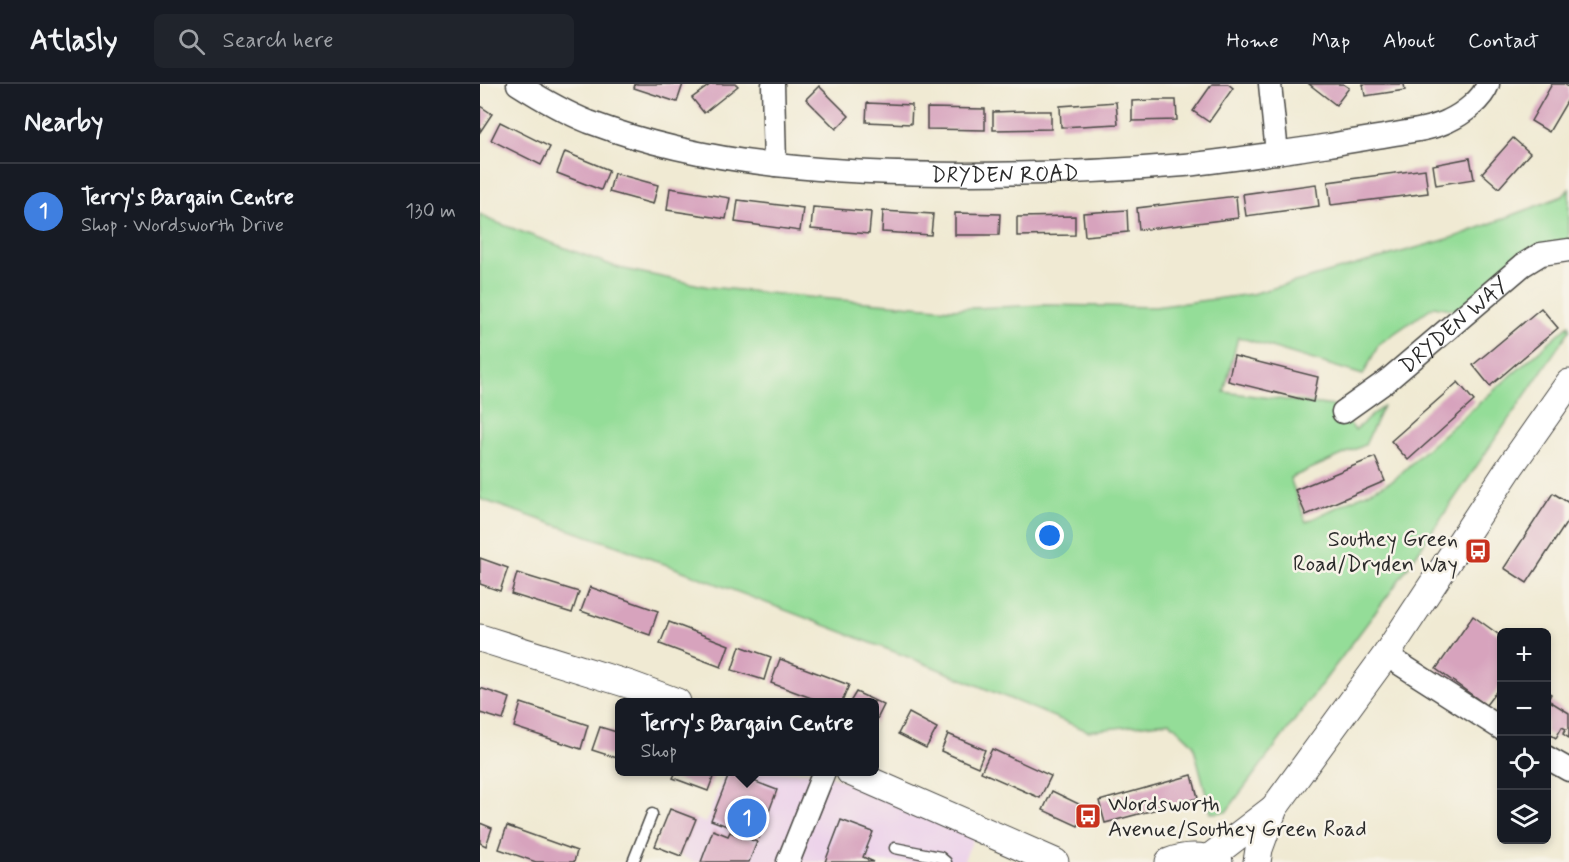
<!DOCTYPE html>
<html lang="en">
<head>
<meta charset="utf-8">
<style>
	:root { --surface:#171b24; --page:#20242c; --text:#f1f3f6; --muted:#9ea1a6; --line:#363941; --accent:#2563eb }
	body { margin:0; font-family:Mynerve,sans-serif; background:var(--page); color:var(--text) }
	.controls { position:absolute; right:18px; bottom:18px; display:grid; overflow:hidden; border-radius:9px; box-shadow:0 3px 9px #0003 }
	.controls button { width:54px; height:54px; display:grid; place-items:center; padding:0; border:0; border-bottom:2px solid var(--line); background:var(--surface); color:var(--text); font:30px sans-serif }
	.you { position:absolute; left:570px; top:452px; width:21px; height:21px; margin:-15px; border:4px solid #fff; border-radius:50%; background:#1a73e8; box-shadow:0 0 0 9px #1a73e833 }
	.badge { display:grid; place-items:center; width:39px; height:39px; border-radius:50%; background:var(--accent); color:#fff; font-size:20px; font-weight:700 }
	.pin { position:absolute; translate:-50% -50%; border:3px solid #fff; box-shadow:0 2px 6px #0006 }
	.popup { position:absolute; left:135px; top:614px; width:264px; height:78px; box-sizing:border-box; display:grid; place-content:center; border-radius:9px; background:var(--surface); filter:drop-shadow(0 2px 4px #0005); font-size:20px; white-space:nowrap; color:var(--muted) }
	.popup b { font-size:22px; color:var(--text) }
	.popup::after { content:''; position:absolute; left:50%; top:100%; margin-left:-12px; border:12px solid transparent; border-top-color:var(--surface) }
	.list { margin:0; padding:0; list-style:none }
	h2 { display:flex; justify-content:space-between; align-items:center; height:78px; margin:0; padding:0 24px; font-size:26px }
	h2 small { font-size:20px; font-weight:400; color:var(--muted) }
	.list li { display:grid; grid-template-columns:39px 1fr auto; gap:18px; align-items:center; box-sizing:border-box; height:96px; padding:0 24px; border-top:2px solid var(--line) }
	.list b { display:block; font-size:22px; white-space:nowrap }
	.list p { margin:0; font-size:20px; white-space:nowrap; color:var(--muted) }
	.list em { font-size:20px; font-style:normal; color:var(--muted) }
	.icon { flex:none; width:33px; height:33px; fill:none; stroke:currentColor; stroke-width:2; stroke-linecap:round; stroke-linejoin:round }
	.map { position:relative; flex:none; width:1089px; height:778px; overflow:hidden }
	header { display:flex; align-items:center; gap:36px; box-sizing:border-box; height:84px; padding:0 30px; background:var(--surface); border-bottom:2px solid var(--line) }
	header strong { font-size:28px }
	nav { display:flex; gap:33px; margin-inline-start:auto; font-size:21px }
	.search { width:420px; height:54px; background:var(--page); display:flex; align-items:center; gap:15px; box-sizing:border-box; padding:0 21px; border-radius:9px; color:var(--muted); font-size:22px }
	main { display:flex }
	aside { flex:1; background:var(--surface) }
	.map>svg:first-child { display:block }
	.built { fill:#ecd1ea }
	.green { fill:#94dd98; stroke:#608462; stroke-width:1.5 }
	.building { fill:#d7a3bd }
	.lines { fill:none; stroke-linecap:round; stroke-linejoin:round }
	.service-casing { stroke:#494844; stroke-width:13 }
	.minor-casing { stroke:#494844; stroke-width:25 }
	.tertiary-casing { stroke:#494844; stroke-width:29 }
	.service { stroke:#fff; stroke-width:10 }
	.minor { stroke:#fff; stroke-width:22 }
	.tertiary { stroke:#fff; stroke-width:27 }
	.labels { text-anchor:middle; stroke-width:5; stroke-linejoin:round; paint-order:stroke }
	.street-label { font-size:22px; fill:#2b2b2b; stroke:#f7f3e8 }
	.poi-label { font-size:22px; fill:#2b2b2b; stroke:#f7f3e8; text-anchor:end }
</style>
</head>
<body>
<header>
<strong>Atlasly</strong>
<div class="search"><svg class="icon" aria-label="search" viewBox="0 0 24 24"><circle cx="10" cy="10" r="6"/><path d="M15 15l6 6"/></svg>Search here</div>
<nav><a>Home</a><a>Map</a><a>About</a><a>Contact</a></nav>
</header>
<main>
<aside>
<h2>Nearby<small></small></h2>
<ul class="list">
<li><span class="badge" style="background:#3f7fe0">1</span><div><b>Terry's Bargain Centre</b><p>Shop · Wordsworth Drive</p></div><em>130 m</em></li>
</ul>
</aside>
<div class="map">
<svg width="1089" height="778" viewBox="0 0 1089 778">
	<rect width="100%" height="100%" fill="#f7f3e8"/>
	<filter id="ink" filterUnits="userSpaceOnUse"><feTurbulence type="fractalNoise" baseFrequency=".0167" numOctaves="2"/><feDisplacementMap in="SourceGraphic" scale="12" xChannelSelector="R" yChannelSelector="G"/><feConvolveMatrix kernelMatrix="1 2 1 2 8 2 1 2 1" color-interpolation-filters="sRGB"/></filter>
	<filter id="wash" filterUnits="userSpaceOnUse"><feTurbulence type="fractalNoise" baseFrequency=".008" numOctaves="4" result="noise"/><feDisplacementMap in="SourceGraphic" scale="24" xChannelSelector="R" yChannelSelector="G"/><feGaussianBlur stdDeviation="1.35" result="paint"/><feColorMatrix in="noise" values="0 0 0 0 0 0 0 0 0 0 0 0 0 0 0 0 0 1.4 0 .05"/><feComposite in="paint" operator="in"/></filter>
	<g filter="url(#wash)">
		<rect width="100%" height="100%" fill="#f0ead3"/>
		<polygon class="built" points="245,688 342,688 494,753 483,778 215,778 201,772 216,735 226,739"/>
		<polygon class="green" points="1089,105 1089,155 976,226 954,222 899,260 883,291 758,253 744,308 854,322 875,346 903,322 885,361 810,394 826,438 914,396 942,369 1089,241 1089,247 912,506 746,728 731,729 713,660 690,638 608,647 441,578 140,463 0,415 0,130 10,136 139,184 229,203 338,214 470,225 564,221 675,223 772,210 975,153 1083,112"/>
		<g id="blocks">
			<g class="building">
				<polygon points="155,0 203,0 197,18 154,4"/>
				<polygon points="231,0 256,0 258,2 224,29 212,14"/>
				<polygon points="732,0 748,0 753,4 729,38 713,27"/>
				<polygon points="829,0 863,0 869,4 856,21"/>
				<polygon points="883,0 924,0 925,6 885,12"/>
				<polygon points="1072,0 1084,0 1089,3 1089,14 1069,48 1051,37"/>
				<polygon points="339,2 369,32 356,45 326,15"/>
				<polygon points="674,16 696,16 697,36 652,37 652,17"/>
				<polygon points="636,18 638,40 581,43 580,22"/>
				<polygon points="387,19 432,21 431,40 386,38"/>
				<polygon points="0,22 12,30 0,48"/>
				<polygon points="447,24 505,25 505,46 447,45"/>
				<polygon points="542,27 571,27 571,45 513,46 513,28"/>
				<polygon points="20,38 70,63 61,81 11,56"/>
				<polygon points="1033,54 1050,69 1019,104 1002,89"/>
				<polygon points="85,68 129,86 121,106 77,89"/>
				<polygon points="990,74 994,95 956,101 953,81"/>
				<polygon points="945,85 948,109 851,121 848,98"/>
				<polygon points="134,89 178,101 173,120 129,108"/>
				<polygon points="836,100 839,122 766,132 763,110"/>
				<polygon points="190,104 250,114 246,135 187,126"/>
				<polygon points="756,112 758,134 659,146 657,124"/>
				<polygon points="258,116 323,124 320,147 255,138"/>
				<polygon points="333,123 391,128 389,150 331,145"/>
				<polygon points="647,126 648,148 605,152 603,129"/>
				<polygon points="403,127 453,130 451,151 402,148"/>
				<polygon points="475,129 520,130 519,151 475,151"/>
				<polygon points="595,132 595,151 537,152 537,133"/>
				<polygon points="1061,224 1078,244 1010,302 993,281"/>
				<polygon points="754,272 838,293 833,318 748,297"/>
				<polygon points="978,298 994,317 928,376 911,357"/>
				<polygon points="895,373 905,397 826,431 815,406"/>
				<polygon points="1073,409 1089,419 1089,435 1047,499 1024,484"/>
				<polygon points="0,474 28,484 20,507 0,500"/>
				<polygon points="37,489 99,508 92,529 31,510"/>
				<polygon points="110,503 178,527 170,551 101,527"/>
				<polygon points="993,532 1022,553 1022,600 1006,621 956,585"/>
				<polygon points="189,538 249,561 241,583 180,560"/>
				<polygon points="260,562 291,573 284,596 252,586"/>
				<polygon points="300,575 369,601 362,618 342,618 291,599"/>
				<polygon points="0,604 30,614 23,636 0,629"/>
				<polygon points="1066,607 1071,610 1068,616 1089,629 1089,654 1083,650 1086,645 1082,643 1076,654 1066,648"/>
				<polygon points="376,608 404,621 394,641 394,618 370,618"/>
				<polygon points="41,619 108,641 101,665 34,643"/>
				<polygon points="429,629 457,644 446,664 418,650"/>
				<polygon points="120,643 140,649 140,675 112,666"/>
				<polygon points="468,650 505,666 498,683 461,667"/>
				<polygon points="512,665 571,692 560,714 501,688"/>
				<polygon points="196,688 235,688 228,707 193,694"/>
				<polygon points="250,688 297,706 279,754 231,736"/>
				<polygon points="712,691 718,714 625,739 619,717"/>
				<polygon points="572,707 607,724 598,742 563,726"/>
				<polygon points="190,725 216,735 201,772 175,762"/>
				<polygon points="361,736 393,748 383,773 394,778 345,778"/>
				<polygon points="0,739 12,744 6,762 0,759"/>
				<polygon points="27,742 97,767 94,778 56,778 19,765"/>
				<polygon points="233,746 248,752 250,748 277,758 269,778 221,778"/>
			</g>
		</g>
	</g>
	<g filter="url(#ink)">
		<use href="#blocks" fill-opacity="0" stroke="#494844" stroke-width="1.5"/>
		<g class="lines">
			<defs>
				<g id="service">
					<polyline points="415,764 460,773 466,778"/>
					<polyline points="153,778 172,730"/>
				</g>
				<g id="minor">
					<path id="s1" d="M38,0C60,14 84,28 109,38C168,60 233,74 296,81C359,88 423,90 487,90C560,90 632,87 704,81C753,76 801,68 850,61C871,57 893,54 915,50C932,47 952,45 968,37C983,30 1002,16 1008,0"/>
					<polyline points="293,0 295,81"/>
					<polyline points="790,0 797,69"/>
					<path id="s2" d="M863,328L908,296L1043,181L1061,170L1089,166"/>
					<polyline points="906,571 1022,645"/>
					<polyline points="1066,673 1089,686"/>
					<polyline points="308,778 344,688"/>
				</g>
				<g id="tertiary">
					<polyline points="0,554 151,601 197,618"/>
					<polyline points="370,688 575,778"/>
					<polyline points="729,774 794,724 906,571 1030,383 1089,299"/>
					<path d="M689,778C706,771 723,772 739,778"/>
					<polyline points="777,778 779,765 794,724"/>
				</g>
			</defs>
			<use href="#service" class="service-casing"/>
			<use href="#minor" class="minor-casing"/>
			<use href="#tertiary" class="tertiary-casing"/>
			<use href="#service" class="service"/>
			<use href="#minor" class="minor"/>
			<use href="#tertiary" class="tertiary"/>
		</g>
	</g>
	<defs>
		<symbol id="bus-square" viewBox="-11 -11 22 22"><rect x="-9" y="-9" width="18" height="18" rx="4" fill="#c8321e" stroke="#f7f3e8"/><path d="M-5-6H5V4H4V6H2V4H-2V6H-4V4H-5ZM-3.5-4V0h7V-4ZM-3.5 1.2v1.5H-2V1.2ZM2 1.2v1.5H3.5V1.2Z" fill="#fff"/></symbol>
	</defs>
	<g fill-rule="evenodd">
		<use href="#bus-square" x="983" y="452" width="30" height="30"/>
		<use href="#bus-square" x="593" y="717" width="30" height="30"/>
	</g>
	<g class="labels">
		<g class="street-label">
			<text dy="8" stroke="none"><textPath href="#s1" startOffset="502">DRYDEN ROAD</textPath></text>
			<text dy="8" stroke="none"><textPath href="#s2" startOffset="141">DRYDEN WAY</textPath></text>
		</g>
		<g class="poi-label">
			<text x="978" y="462">Southey Green<tspan x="978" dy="25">Road/Dryden Way</tspan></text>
			<text x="628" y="727" text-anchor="start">Wordsworth<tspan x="628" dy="25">Avenue/Southey Green Road</tspan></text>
		</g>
	</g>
</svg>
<div class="controls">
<button>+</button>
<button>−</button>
<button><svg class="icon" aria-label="locate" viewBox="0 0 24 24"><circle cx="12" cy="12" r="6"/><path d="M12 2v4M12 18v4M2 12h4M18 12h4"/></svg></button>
<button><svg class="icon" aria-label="layers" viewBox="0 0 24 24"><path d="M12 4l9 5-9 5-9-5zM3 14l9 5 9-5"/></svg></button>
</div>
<div class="you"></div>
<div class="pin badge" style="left:267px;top:734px;background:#3f7fe0">1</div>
<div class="popup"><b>Terry's Bargain Centre</b>Shop</div>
</div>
</main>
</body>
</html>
